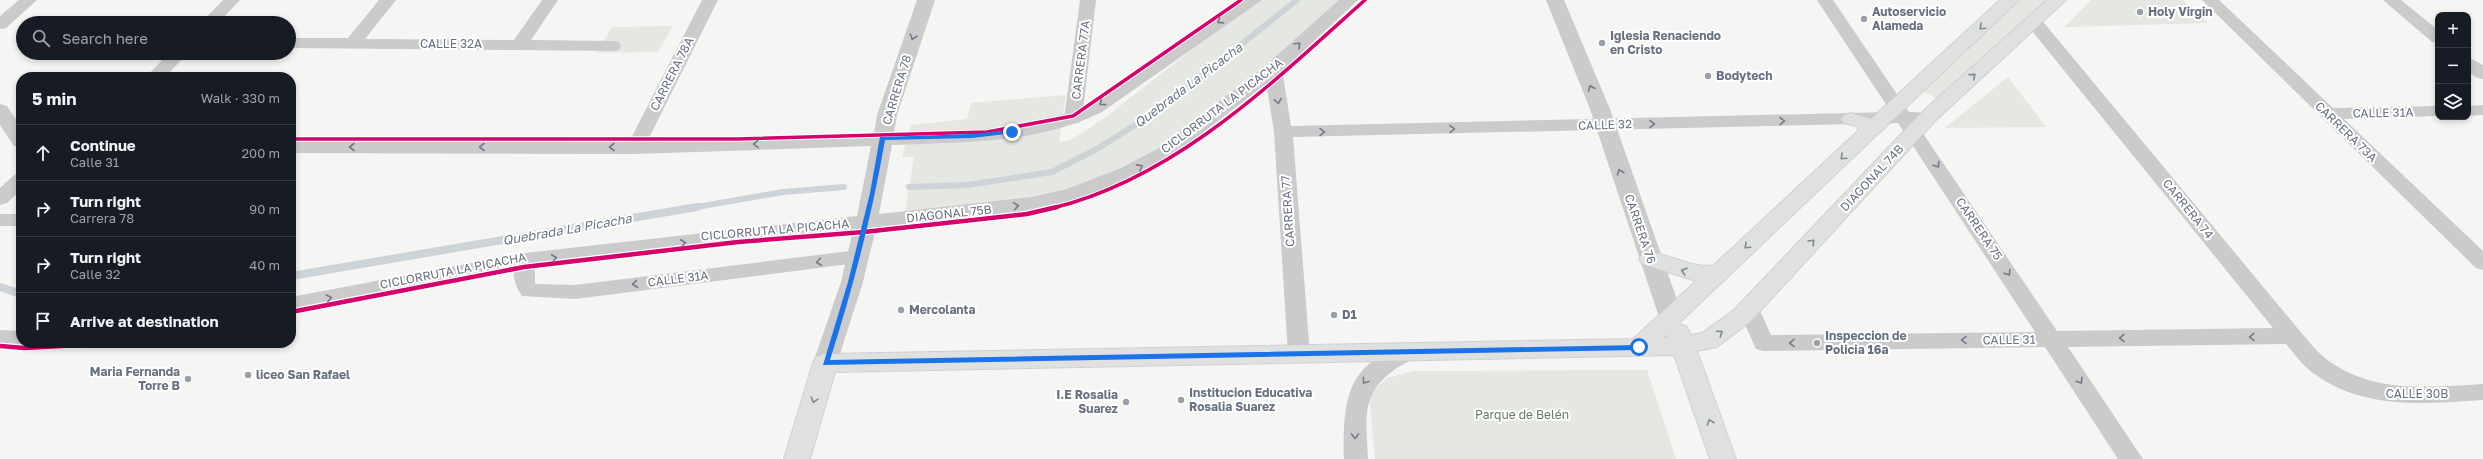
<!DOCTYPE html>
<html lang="en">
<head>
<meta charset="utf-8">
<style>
	:root { --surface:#171b24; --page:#242831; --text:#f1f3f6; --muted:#9ea1a6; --line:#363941 }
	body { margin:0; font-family:"Golos Text",sans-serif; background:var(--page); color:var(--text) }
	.controls { position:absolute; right:12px; top:12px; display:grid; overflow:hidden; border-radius:8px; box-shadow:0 2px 6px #0003 }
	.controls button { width:36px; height:36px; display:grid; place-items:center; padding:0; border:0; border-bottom:1px solid var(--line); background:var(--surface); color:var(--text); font:20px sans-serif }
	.stop { position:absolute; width:12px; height:12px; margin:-9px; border:3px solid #1a73e8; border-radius:50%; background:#fff }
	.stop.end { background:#1a73e8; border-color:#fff; box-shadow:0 1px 4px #0008 }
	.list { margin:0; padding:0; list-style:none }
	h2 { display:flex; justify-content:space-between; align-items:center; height:52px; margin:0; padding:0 16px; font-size:17px }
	h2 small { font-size:13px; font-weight:400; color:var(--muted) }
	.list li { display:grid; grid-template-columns:26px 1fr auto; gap:12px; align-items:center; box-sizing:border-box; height:56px; padding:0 16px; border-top:1px solid var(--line) }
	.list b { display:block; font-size:15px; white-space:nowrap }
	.list p { margin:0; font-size:13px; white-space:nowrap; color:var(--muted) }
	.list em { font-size:13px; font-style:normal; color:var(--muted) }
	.icon { flex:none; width:22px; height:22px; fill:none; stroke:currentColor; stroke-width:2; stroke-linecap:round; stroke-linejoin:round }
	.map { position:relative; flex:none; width:2483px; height:459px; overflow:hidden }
	.search { position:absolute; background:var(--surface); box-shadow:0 2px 6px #0003; left:16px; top:16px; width:280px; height:44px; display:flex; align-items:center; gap:10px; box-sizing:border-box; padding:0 14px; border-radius:22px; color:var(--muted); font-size:15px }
	.panel { position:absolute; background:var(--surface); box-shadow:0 2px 6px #0003; left:16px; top:72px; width:280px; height:276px; border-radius:16px }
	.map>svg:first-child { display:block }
	.green { fill:#e4e7e2 }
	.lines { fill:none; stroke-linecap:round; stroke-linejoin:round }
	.stream-far1 { stroke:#ced3d7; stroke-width:6 }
	.stream { stroke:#ced3d7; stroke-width:8 }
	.secondary-casing { stroke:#d1d1d2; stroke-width:2 }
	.minor { fill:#cbcbcc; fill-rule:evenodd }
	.tertiary { fill:#cbcbcc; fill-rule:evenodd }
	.secondary { fill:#dfe0e0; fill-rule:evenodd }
	.cycleway-far1-casing { stroke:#fff; stroke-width:5.5 }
	.cycleway-casing { stroke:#fff; stroke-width:7 }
	.cycleway-far1 { stroke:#d6006c; stroke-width:3.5 }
	.cycleway { stroke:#d6006c; stroke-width:4.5 }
	.oneway { stroke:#727a88 }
	.oneway2 { stroke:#808793 }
	.route { fill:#1a73e8 }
	.poi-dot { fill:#999fa9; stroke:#fff; stroke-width:1.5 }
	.labels { text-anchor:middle; stroke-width:4; stroke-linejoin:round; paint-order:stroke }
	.poi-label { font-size:12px; font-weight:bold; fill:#687180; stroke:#fff; text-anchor:start }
	.street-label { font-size:12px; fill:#687180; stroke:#fff }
	.park-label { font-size:12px; fill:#667866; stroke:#fff }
	.water-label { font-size:13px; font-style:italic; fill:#697784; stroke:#fff }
</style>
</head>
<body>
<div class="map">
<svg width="2483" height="459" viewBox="0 0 2483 459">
	<rect width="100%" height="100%" fill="#f5f5f4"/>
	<g class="green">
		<polygon points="1255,0 1347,0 1166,151 1073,193 904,219 914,157 902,157 911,125 967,119 971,103 1066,95 1059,142 1071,140 1106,117"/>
		<polygon points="2010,0 2057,0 1944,102 1916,88"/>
		<polygon points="2091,0 2183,0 2208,23 2065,27"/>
		<polygon points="673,26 658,52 596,53 612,27"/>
		<polygon points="2008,77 2046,127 1945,128"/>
		<polygon points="1647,370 1676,459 1375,459 1369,395 1387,378 1414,371"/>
	</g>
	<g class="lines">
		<g class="stream-far1">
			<polyline points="909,187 968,185 1052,172 1097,149 1159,110 1297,0"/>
			<polyline points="691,208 783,192 844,187"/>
		</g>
		<g class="stream">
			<polyline points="291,276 697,207"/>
			<polyline points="0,287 21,294"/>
		</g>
		<defs>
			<path id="secondary" d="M2000,0H2019L1678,324L1686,326L1691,335L1702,333L1734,310L1921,113L2047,0H2066L1935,121L1750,322L1717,347L1697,351L1736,459H1710L1674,355L835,372L810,459H784L813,363L816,357L825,354L1633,339L1696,281L1642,264L1639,259L1642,254C1664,248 1688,270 1714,265L1859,130L1856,126L1844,123L1841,119L1844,115L1851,113L1871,119ZM1667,334L1668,338H1663Z"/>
		</defs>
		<use href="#secondary" class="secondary-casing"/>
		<g class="minor">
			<polygon points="19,0 37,0 6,28 0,29 0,16"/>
			<polygon points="223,0 240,0 218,23 201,23"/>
			<polygon points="379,0 396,0 365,39 514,40 542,0 558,0 531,40 613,41 619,42 621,46 619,50 613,51 289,48 289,38 348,38"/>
			<polygon points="702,0 718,0 642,152 628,152 626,148"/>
			<polygon points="1080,0 1096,0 1082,119 1079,123 1067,123 1064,119"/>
			<path d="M1817,0H1833L1909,112L1934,113L1937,117L1934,121L1916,123L2057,331L2273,328L2028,26L2026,22L2028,18H2040L2299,330C2309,341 2317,353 2329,361C2375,394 2429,387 2483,384V400C2424,404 2363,410 2313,373C2302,365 2294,353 2286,344L2068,347L2143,459H2118L2045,347L1764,351L1756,349L1738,309L1741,304L1749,302L1757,304L1771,335L2035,332L1898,123L1293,137L1310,354L1307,360L1299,362L1291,360L1288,354L1274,132L1264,69L1267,65H1279L1282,69L1291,126L1891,112Z"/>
			<polygon points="2202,0 2219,0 2333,108 2438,106 2438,116 2344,119 2483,251 2483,270 2476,268"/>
			<polygon points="2383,0 2401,0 2438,30 2438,43 2432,42"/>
			<polygon points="169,53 188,53 165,77 146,77"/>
			<polygon points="2468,57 2483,65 2483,79 2477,78 2468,71"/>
			<polygon points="2483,105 2483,115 2468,116 2468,106"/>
			<polygon points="21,173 21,190 7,203 0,205 0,188 14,175"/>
			<rect x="0" y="214" width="21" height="12"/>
			<path d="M858,250L865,252L868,257L865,262L575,299L522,296C514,285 510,269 518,256L525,254L532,256L535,261V284L575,285Z"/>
			<path d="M1408,344L1416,346L1419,352C1414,361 1403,363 1394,370C1359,395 1367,421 1368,459H1344C1343,402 1345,363 1408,344Z"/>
		</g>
		<g class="tertiary">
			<path d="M917,0H935L897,115L894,133C958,130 1029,133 1088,104L1241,0H1262L1102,112C1038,144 962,142 892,145L879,214L1032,197L1067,189L1121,168L1159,148L1266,65L1339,0H1358L1280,73L1173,156L1135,178L1081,199L1032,211L876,228L863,282L837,363L834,369L825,372L816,369L813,363L841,282L853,230L525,269L291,313V297L525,253L857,216L871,146L635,154L291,153V141L635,142L874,133L877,115Z"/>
			<polygon points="1546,0 1564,0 1610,109 1682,314 1678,320 1670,322 1662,320 1658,314 1590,109"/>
			<polygon points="0,104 7,106 21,127 21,148 14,146 0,125"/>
			<polygon points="0,330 21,331 21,343 31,343 29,346 21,349 0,348"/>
		</g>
		<use href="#secondary" class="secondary"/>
		<defs>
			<g id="cycleway-far1">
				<polyline points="291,139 739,139 987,132 1073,116 1241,0"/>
				<path d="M1053,208C1176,178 1273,82 1365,0"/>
			</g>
			<g id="cycleway">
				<polyline points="291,312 524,267 738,242 864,232 1027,214 1057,207"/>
				<polyline points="0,346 24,348 118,343"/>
			</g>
		</defs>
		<use href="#cycleway-far1" class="cycleway-far1-casing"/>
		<use href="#cycleway" class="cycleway-casing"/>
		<use href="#cycleway-far1" class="cycleway-far1"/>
		<use href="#cycleway" class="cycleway"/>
	</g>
	<defs><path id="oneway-chevron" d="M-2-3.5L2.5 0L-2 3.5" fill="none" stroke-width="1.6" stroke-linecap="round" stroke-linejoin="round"/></defs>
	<g class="oneway">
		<use href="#oneway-chevron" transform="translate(1220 21) rotate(147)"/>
		<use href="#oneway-chevron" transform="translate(913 37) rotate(108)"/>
		<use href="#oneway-chevron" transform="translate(1298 45) rotate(-43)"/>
		<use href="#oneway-chevron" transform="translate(1591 88) rotate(-113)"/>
		<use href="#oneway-chevron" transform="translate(1278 101) rotate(81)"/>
		<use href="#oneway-chevron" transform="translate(1102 103) rotate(143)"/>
		<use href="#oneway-chevron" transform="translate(1782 121) rotate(-1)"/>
		<use href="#oneway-chevron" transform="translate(1652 124) rotate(-1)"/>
		<use href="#oneway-chevron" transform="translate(1452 129) rotate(-1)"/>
		<use href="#oneway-chevron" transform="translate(1322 132) rotate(-1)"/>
		<use href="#oneway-chevron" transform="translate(756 144) rotate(178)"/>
		<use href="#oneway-chevron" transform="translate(352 147) rotate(-180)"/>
		<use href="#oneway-chevron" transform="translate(482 147) rotate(-180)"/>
		<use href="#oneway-chevron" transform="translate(612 147) rotate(-180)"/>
		<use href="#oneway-chevron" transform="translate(1937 165) rotate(56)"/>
		<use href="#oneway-chevron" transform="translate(1140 167) rotate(-29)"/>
		<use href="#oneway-chevron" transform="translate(1620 172) rotate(-109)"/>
		<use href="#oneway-chevron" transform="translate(1016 206) rotate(-8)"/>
		<use href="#oneway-chevron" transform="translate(683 243) rotate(-7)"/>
		<use href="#oneway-chevron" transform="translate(554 258) rotate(-7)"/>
		<use href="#oneway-chevron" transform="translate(819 262) rotate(173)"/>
		<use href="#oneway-chevron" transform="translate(2008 273) rotate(56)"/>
		<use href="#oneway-chevron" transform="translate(635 284) rotate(173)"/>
		<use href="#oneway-chevron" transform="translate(329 298) rotate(-11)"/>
		<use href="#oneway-chevron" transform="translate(2252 337) rotate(179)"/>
		<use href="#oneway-chevron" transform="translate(2122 338) rotate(179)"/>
		<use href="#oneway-chevron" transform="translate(1964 340) rotate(179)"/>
		<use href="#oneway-chevron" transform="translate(1792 343) rotate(179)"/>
		<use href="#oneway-chevron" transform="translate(1365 381) rotate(127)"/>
		<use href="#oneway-chevron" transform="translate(2080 381) rotate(57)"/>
		<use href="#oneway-chevron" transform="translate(1355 436) rotate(90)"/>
	</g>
	<g class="oneway2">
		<use href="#oneway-chevron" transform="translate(1982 27) rotate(137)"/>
		<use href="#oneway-chevron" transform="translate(1973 76) rotate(-41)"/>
		<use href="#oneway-chevron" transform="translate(1843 157) rotate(137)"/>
		<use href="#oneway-chevron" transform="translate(1812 242) rotate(-47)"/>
		<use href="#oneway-chevron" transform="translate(1747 246) rotate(137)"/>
		<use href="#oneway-chevron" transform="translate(1684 271) rotate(-162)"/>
		<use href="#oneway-chevron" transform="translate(1720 333) rotate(-34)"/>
		<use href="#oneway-chevron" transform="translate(814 400) rotate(107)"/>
		<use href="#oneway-chevron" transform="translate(1710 422) rotate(-109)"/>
	</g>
	<path class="route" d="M1012,130L1014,133L972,138L885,140C872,216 853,287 830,360L1639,345L1643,347L1639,350L823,365L848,282L870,193L880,137L972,134Z"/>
	<g class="poi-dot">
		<circle cx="2140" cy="12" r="4"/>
		<circle cx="1864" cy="19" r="4"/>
		<circle cx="1602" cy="43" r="4"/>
		<circle cx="1708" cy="76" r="4"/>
		<circle cx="901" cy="310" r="4"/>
		<circle cx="1334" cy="315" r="4"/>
		<circle cx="1817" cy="343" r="4"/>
		<circle cx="248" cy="375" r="4"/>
		<circle cx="188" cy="379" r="4"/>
		<circle cx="1181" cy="400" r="4"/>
		<circle cx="1126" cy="402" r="4"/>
	</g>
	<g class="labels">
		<g class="poi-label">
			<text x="1872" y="16">Autoservicio<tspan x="1872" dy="14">Alameda</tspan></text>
			<text x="2148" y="16">Holy Virgin</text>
			<text x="1610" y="40">Iglesia Renaciendo<tspan x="1610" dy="14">en Cristo</tspan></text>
			<text x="1716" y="80">Bodytech</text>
			<text x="909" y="314">Mercolanta</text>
			<text x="1342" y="319">D1</text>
			<text x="1825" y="340">Inspeccion de<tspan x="1825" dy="14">Policia 16a</tspan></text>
			<text x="180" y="376" text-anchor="end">Maria Fernanda<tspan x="180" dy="14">Torre B</tspan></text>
			<text x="256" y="379">liceo San Rafael</text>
			<text x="1189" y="397">Institucion Educativa<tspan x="1189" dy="14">Rosalia Suarez</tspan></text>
			<text x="1118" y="399" text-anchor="end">I.E Rosalia<tspan x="1118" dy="14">Suarez</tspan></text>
		</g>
		<g class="street-label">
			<text x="451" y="48">CALLE 32A</text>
			<text transform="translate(1081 60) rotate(-83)" y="4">CARRERA 77A</text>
			<text transform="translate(672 74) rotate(-63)" y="4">CARRERA 78A</text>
			<text transform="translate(897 90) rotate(-73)" y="4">CARRERA 78</text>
			<text transform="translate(1222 106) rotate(-37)" y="4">CICLORRUTA LA PICACHA</text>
			<text transform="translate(2383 113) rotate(-1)" y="4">CALLE 31A</text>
			<text transform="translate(1605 125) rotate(-2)" y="4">CALLE 32</text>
			<text transform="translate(2346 132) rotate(44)" y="4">CARRERA 73A</text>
			<text transform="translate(1872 178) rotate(-47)" y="4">DIAGONAL 74B</text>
			<text transform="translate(2188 209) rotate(51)" y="4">CARRERA 74</text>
			<text transform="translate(1288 211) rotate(-94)" y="4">CARRERA 77</text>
			<text transform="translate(949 214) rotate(-6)" y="4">DIAGONAL 75B</text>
			<text transform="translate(1640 229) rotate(71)" y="4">CARRERA 76</text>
			<text transform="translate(1979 229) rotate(56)" y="4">CARRERA 75</text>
			<text transform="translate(775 230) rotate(-5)" y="4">CICLORRUTA LA PICACHA</text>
			<text transform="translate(453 271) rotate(-11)" y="4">CICLORRUTA LA PICACHA</text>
			<text transform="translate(678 279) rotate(-7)" y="4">CALLE 31A</text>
			<text transform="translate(2009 340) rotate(-1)" y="4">CALLE 31</text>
			<text x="2417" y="398">CALLE 30B</text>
		</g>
		<g class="park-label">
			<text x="1522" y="419">Parque de Belén</text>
		</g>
		<g class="water-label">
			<text transform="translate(1188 85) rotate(-37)" y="5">Quebrada La Picacha</text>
			<text transform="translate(567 229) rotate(-10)" y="5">Quebrada La Picacha</text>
		</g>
	</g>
</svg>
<div class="controls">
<button>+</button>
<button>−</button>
<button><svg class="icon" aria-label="layers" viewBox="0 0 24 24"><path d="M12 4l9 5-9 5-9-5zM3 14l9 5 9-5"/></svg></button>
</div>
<div class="stop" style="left:1639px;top:347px"></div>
<div class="stop end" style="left:1012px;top:132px"></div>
<div class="search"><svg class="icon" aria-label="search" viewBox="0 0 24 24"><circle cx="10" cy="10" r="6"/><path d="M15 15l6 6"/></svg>Search here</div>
<section class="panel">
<h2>5 min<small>Walk · 330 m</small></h2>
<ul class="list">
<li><svg class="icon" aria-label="ahead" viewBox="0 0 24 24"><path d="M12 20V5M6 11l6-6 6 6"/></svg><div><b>Continue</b><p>Calle 31</p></div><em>200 m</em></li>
<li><svg class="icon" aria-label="right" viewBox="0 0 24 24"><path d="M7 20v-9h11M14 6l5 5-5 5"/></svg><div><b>Turn right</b><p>Carrera 78</p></div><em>90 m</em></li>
<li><svg class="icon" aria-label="right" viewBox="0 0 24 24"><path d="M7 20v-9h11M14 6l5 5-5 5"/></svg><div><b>Turn right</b><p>Calle 32</p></div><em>40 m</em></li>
<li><svg class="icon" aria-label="arrive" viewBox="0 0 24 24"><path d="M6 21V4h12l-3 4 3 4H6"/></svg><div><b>Arrive at destination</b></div></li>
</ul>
</section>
</div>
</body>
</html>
